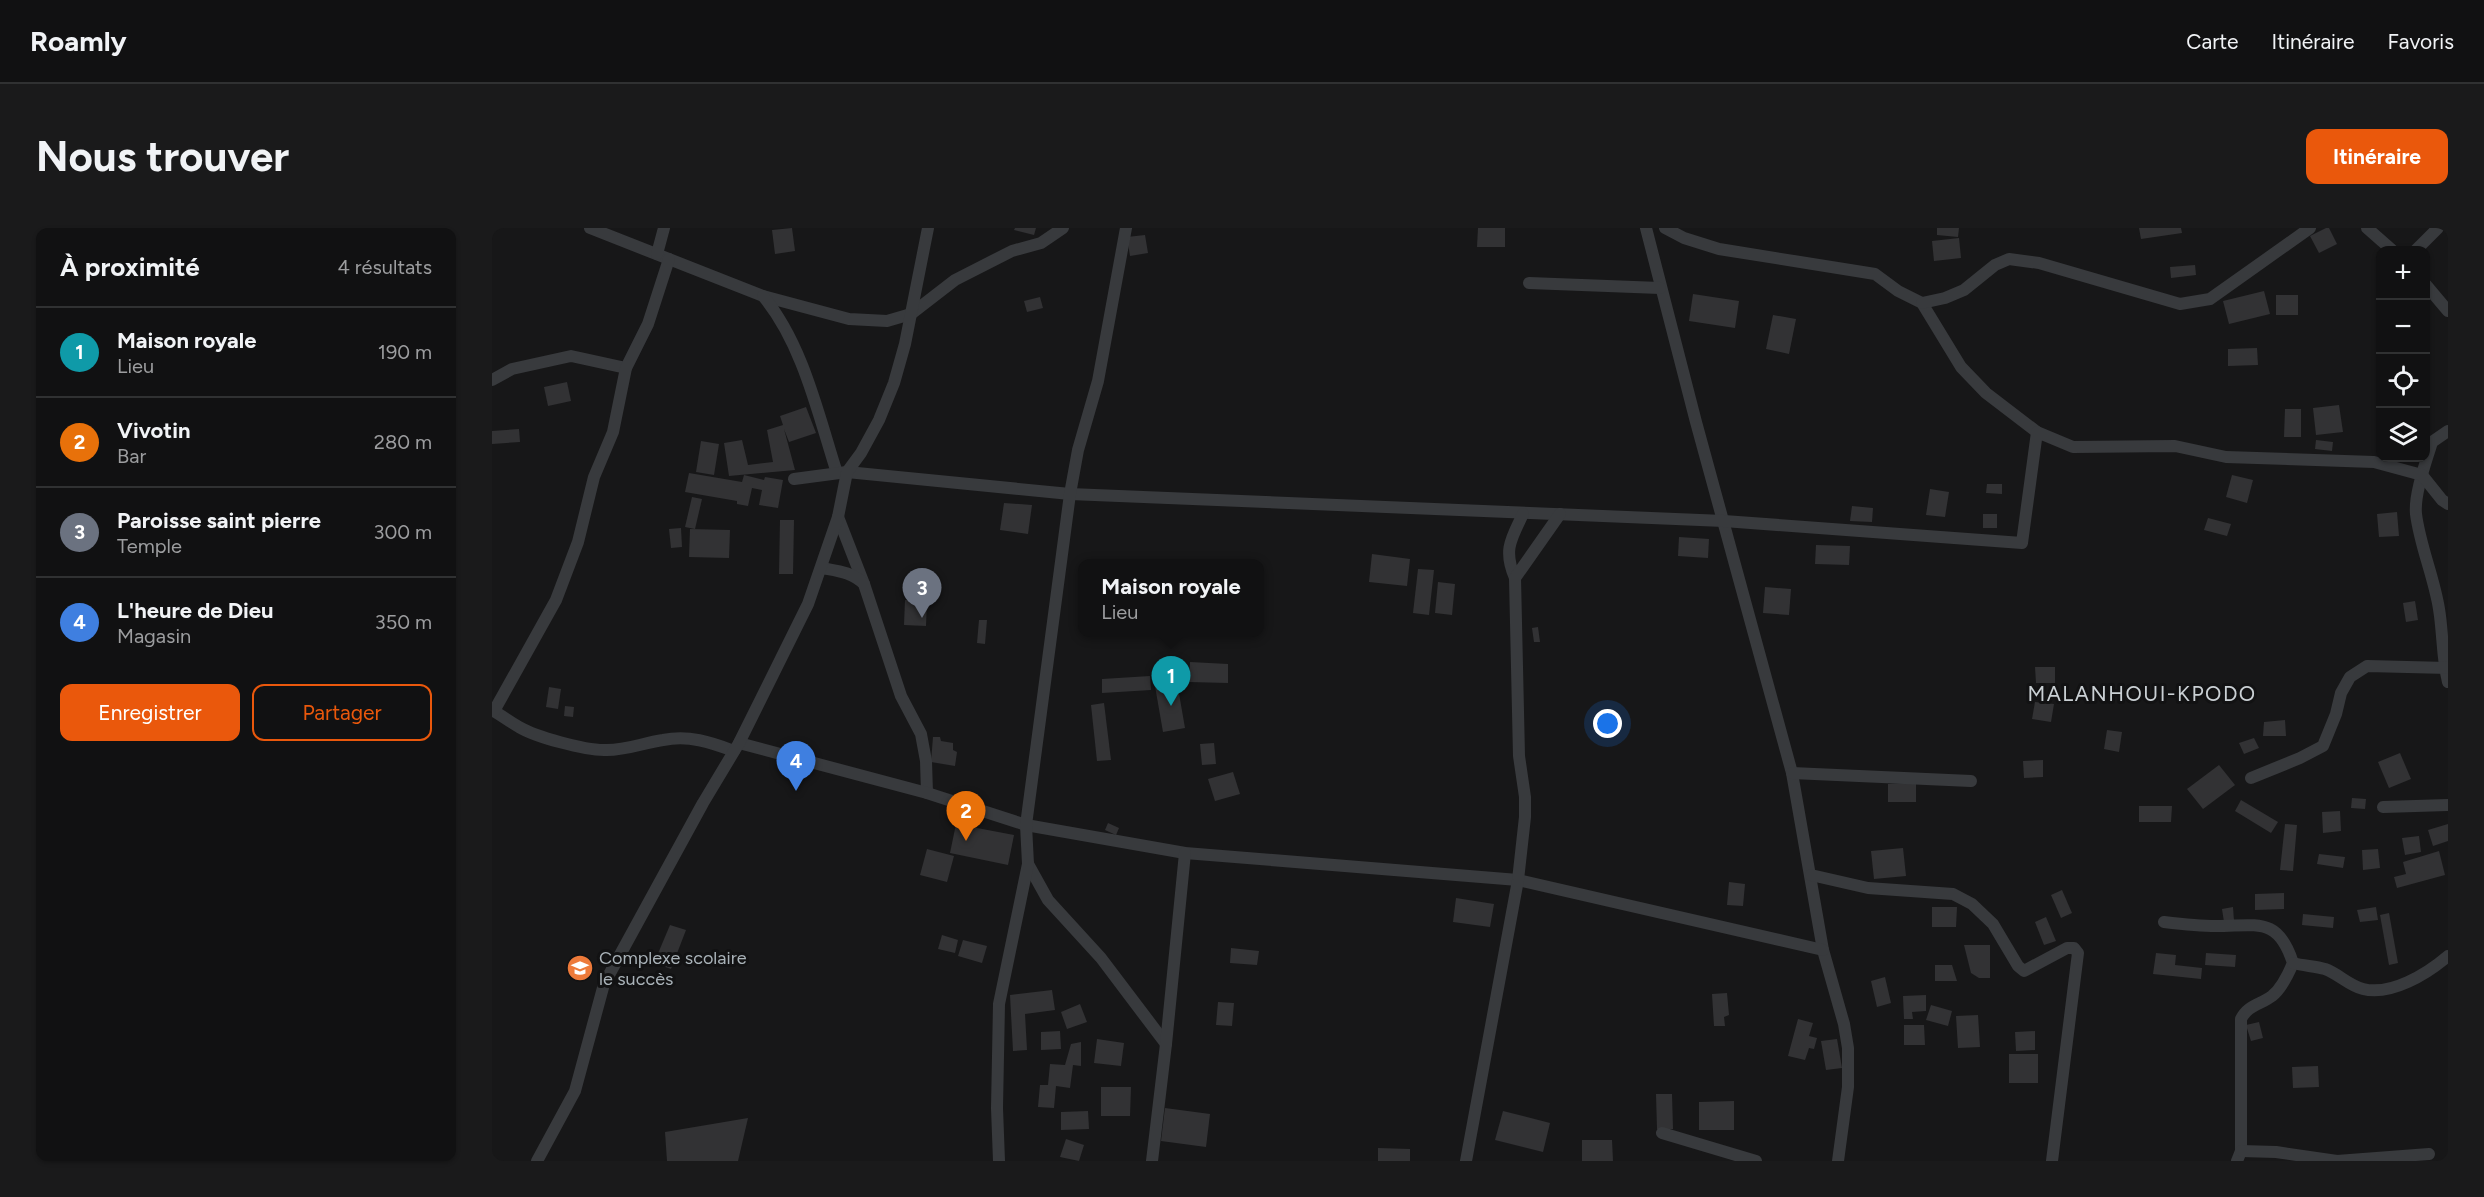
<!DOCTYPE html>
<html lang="fr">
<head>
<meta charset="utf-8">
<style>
	:root { --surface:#111112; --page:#1a1a1b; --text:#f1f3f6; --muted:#9c9d9f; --line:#303132; --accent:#ea580c }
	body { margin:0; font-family:Figtree,sans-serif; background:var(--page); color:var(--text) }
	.controls { position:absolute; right:18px; top:18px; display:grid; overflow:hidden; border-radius:12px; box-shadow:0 2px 4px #0004 }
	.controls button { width:54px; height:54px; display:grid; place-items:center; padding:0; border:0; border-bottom:2px solid var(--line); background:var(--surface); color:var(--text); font:30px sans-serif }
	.you { position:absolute; left:1116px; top:496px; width:21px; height:21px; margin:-15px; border:4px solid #fff; border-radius:50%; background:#1a73e8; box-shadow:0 0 0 9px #1a73e833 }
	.badge { display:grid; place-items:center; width:39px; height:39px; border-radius:50%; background:var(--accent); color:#fff; font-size:20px; font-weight:700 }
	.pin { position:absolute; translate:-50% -50px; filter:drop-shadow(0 2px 3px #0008) }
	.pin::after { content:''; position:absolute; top:32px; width:21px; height:18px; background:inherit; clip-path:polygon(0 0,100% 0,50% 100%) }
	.popup { position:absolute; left:586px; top:331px; width:186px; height:78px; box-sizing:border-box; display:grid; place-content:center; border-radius:12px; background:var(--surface); filter:drop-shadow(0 2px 4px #0005); font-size:20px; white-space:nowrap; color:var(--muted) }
	.popup b { font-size:22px; color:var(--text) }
	.popup::after { content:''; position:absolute; left:50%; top:100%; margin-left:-12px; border:12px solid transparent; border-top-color:var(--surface) }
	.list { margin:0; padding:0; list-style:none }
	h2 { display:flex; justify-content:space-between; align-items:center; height:78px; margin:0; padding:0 24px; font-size:26px }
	h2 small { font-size:20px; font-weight:400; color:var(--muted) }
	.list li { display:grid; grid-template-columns:39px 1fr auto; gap:18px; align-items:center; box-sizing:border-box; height:90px; padding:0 24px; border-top:2px solid var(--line) }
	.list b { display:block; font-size:22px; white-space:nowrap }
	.list p { margin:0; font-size:20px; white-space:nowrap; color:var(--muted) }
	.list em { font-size:20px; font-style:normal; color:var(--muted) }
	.actions { display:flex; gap:12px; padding:18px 24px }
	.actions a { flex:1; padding:14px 0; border:2px solid var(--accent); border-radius:12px; text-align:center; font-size:21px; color:var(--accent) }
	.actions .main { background:var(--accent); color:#fff }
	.icon { flex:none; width:33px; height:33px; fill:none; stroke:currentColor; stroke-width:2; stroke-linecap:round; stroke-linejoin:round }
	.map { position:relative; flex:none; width:1956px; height:933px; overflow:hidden; border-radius:12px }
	header { display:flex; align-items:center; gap:36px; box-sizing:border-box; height:84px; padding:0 30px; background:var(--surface); border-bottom:2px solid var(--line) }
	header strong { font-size:28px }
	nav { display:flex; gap:33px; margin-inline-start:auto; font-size:21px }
	.intro { display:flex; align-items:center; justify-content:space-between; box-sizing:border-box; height:144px; padding:0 36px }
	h1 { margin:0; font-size:42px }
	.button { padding:15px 27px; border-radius:12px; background:var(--accent); color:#fff; font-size:21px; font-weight:700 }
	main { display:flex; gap:36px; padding:0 36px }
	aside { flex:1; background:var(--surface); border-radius:12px; box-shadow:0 2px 4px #0004 }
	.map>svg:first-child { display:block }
	.building { fill:#323234 }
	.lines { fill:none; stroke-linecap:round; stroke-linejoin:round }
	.street { stroke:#383a3d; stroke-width:12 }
	.labels { text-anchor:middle; stroke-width:6; stroke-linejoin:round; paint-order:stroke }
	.poi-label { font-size:18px; fill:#a9b2b8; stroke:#121213; text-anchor:start }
	.quarter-label { font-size:21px; letter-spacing:1.5px; fill:#cad0d4; stroke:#121213 }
</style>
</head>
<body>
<header>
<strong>Roamly</strong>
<nav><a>Carte</a><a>Itinéraire</a><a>Favoris</a></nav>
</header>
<div class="intro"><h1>Nous trouver</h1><a class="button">Itinéraire</a></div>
<main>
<aside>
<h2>À proximité<small>4 résultats</small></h2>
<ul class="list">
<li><span class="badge" style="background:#0f9aa8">1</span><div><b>Maison royale</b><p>Lieu</p></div><em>190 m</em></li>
<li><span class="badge" style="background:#e8710a">2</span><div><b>Vivotin</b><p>Bar</p></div><em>280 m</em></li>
<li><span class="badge" style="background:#6b7280">3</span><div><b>Paroisse saint pierre</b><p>Temple</p></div><em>300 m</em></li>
<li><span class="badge" style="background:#3f7fe0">4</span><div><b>L'heure de Dieu</b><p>Magasin</p></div><em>350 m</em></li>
</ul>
<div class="actions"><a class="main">Enregistrer</a><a>Partager</a></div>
</aside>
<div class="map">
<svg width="1956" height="933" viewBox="0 0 1956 933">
	<rect width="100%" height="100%" fill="#171718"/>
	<g class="building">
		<polygon points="300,0 303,23 283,26 280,2"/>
		<polygon points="523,0 544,0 542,7 522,2"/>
		<polygon points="986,0 1013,0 1013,19 985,19"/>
		<polygon points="1445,0 1467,0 1466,9 1445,7"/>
		<polygon points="1647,0 1689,0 1690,5 1649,11"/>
		<polygon points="1834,0 1837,0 1845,16 1827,25 1818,8"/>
		<polygon points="653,7 656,25 638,28 635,9"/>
		<polygon points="1467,10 1469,30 1442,33 1440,13"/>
		<polygon points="1703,37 1704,47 1679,50 1678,39"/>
		<polygon points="1772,63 1778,86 1737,96 1731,73"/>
		<polygon points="1201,66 1247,73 1243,100 1197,93"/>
		<rect x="1784" y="67" width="22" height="20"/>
		<polygon points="548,69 551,80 535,84 532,73"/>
		<polygon points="1281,87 1304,91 1297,126 1274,121"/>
		<polygon points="1765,120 1766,137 1736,138 1736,121"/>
		<polygon points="75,154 79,173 56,178 52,159"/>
		<polygon points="1847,177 1851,204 1824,207 1821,180"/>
		<polygon points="314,179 324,205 297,214 292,201 303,242 237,248 232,215 250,212 256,237 281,234 275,202 291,197 288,188"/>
		<polygon points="1793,181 1809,181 1809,209 1792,209"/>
		<polygon points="27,201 28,214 0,216 0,203"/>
		<polygon points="1824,212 1841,214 1840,223 1823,221"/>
		<polygon points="209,213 227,216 222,247 204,244"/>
		<polygon points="197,245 250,254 252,247 272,252 273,249 291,252 286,280 267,277 270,262 260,260 256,278 245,276 245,273 193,264"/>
		<polygon points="1740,247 1761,252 1755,275 1734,269"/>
		<polygon points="1495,256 1510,256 1510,266 1494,265"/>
		<polygon points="1438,261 1457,264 1453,289 1434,287"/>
		<polygon points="200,269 210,271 203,301 193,299"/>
		<polygon points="512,275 540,277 536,306 508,302"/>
		<polygon points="1360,278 1381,280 1380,294 1358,293"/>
		<polygon points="1905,284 1907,308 1887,309 1885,286"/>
		<rect x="1491" y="286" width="14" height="14"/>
		<polygon points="1716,290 1739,296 1735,308 1712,302"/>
		<polygon points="288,292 302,292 301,346 287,346"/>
		<polygon points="189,300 190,319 179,320 177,301"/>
		<polygon points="198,301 238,302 237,330 197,329"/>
		<polygon points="1187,309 1217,311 1216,330 1186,328"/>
		<polygon points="1324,317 1358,318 1357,337 1323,336"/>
		<polygon points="880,326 918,331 915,358 877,354"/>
		<polygon points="926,341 942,342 937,387 921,385"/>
		<polygon points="946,354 963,356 960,387 943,385"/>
		<polygon points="1273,359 1299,361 1297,387 1271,385"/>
		<polygon points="413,372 435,372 434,398 412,397"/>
		<polygon points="1923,373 1926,392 1914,394 1911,375"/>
		<polygon points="487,392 495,392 493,416 485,415"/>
		<polygon points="1046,399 1048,414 1042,414 1040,400"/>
		<polygon points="698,434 736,436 736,455 697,454"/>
		<polygon points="1543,439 1563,439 1563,455 1544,455"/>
		<polygon points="658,448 659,462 610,465 610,451"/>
		<polygon points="685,454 693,500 671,504 663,458"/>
		<polygon points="57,459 69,461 66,481 54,479"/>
		<polygon points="1543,474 1562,476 1559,494 1540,491"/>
		<polygon points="612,475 619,532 605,533 599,477"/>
		<polygon points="73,478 82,479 81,489 72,488"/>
		<polygon points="1793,492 1794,508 1771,508 1772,494"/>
		<polygon points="1615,502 1630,504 1627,524 1612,521"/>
		<polygon points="441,509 448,509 449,513 461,515 461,522 465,524 463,538 439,534"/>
		<polygon points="1762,510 1767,520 1752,526 1747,515"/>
		<polygon points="722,515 724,536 710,537 708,516"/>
		<polygon points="1908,525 1919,551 1897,560 1886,534"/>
		<polygon points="1551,532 1551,549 1532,550 1531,533"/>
		<polygon points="1727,537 1743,557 1711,581 1695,561"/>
		<polygon points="741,544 748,566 723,573 716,551"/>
		<polygon points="1424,555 1424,574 1396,574 1396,556"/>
		<polygon points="1860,570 1874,571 1873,581 1859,580"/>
		<polygon points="1749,572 1786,594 1779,605 1743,583"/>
		<polygon points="1647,578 1680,578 1679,594 1647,594"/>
		<polygon points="1848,583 1849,603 1831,605 1830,584"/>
		<polygon points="616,595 627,600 624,607 613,602"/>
		<polygon points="464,596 522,607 516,637 458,625"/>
		<polygon points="1793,596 1805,597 1801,643 1788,642"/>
		<polygon points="1956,596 1956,613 1941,618 1936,602"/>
		<polygon points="1927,608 1929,624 1913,627 1910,610"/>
		<polygon points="1411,620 1414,648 1382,651 1379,623"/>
		<polygon points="435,621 462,628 455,654 428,647"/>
		<polygon points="1886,621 1888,640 1871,642 1870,622"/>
		<polygon points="1947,623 1953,647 1905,660 1902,649 1914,646 1911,634"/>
		<polygon points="1827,626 1853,629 1851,640 1825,636"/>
		<polygon points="1237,654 1253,656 1251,678 1235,677"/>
		<polygon points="1570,662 1580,685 1569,690 1559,667"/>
		<polygon points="1792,665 1792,681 1763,682 1763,666"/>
		<polygon points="964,670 1002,676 998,699 961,694"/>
		<polygon points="1440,679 1465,679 1464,699 1440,699"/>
		<polygon points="1741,679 1742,693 1732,694 1730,681"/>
		<polygon points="1884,679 1886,692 1868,694 1865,682"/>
		<polygon points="1897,685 1906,735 1897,737 1888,687"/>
		<polygon points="1811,686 1842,689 1841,700 1810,697"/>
		<polygon points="1554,689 1564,713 1552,717 1543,694"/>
		<polygon points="178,697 194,702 179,741 162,735"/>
		<polygon points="450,707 466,712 463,725 446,721"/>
		<polygon points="471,712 495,718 490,735 466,728"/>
		<polygon points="1472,717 1498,717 1498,750 1487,750 1479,745"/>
		<polygon points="739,720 767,723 765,737 738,735"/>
		<polygon points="1664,725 1684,727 1683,737 1710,740 1709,751 1661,746"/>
		<polygon points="1714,725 1744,727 1743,739 1713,737"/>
		<polygon points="1443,737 1460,737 1465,753 1443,753"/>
		<polygon points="1393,749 1399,775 1385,779 1379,753"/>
		<polygon points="560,762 563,782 533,786 535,822 521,823 518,767"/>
		<polygon points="1235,765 1237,787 1232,789 1233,798 1222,798 1220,766"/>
		<polygon points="1434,767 1434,783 1420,784 1421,791 1412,791 1411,768"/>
		<polygon points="726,774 742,775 740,798 724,797"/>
		<polygon points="588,776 595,794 575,801 569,784"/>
		<polygon points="1439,777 1460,783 1456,798 1434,792"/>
		<polygon points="1486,787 1488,819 1466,820 1464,788"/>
		<polygon points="1306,791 1321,795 1317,808 1325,810 1322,821 1317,820 1313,832 1296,828"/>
		<polygon points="1767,794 1771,810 1759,813 1754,797"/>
		<polygon points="1412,797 1432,797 1433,817 1412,817"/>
		<polygon points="568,803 569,821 549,822 549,804"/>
		<polygon points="1543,803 1543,822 1524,823 1523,804"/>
		<polygon points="605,811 632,815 629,838 602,835"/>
		<polygon points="1345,811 1350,840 1334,842 1329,813"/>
		<polygon points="589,814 589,838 581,837 578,860 564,858 562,880 546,879 548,857 556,857 558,836 573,837 579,816"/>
		<rect x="1517" y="826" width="29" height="29"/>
		<polygon points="1826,838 1827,859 1801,860 1800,839"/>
		<polygon points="609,859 639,859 638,888 609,888"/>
		<polygon points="1164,866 1180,866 1181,901 1165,901"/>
		<polygon points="1242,873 1242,902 1207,902 1207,874"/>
		<polygon points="673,880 718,886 714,919 669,913"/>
		<polygon points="596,883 597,901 569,902 569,884"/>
		<polygon points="1011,883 1058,895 1051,924 1003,912"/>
		<polygon points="256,890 246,933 175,933 173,904"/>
		<polygon points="574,911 592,917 587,933 568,929"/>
		<polygon points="1090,912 1120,912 1121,933 1090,933"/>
		<polygon points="886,920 918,921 918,933 886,933"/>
	</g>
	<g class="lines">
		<g class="street">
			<polyline points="98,0 271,68 357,91 395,93 419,86 463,52 520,23 549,15 571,0"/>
			<polyline points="1154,0 1204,194 1300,545 1331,722 1352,796 1356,820 1356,859 1346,933"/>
			<polyline points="1173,0 1192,10 1227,21 1383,46 1406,63 1430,75 1469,139 1494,165 1545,204"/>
			<polyline points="1875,0 1900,22"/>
			<polyline points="1924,22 1946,0"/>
			<polyline points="165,26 172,0"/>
			<polyline points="1037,55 1168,60"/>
			<polyline points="1934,57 1956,83"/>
			<path d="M271,68C311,116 326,186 345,245"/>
			<polyline points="1430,75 1453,70 1472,62 1503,37 1517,31 1547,35 1688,76 1718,71 1818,0"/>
			<polyline points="0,152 20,141 79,128 134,140"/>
			<path d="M1956,203L1940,214C1934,234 1922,266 1924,286C1928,318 1942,349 1947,381C1951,405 1950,430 1956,454"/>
			<polyline points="302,251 355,244 578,266 1232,293 1530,315 1545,204 1581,219 1683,218 1734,229 1882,234 1930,247 1950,272 1956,276"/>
			<polyline points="346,289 372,356"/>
			<path d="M330,340C346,343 360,344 372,356L409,468L429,506L434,533L435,565"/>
			<path d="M1023,350C1011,322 1019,311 1031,286"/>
			<path d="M0,482C9,487 18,494 27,499C44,509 92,522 112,522C133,523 150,515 171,512C197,507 218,514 242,523"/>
			<polyline points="2,483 64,372 86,314 102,249 121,204 134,140 156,96 177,31"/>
			<polyline points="247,515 435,565 534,597 693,625 1026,652 1331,722"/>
			<polyline points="1300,545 1479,553"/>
			<polyline points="1759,550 1808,530 1831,518 1844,486 1849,465 1858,449 1875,438 1956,440"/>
			<polyline points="1891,579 1956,577"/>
			<polyline points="536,636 556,672 609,730 674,816"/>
			<polyline points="1319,647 1376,660 1461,666 1480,676 1501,696 1526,738 1532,743 1575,720 1582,720 1586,725 1560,933"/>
			<path d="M1672,694C1689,696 1707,698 1724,698C1765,698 1786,688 1801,735C1796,747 1790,760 1780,768C1768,777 1756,777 1749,791V923L1745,933"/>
			<path d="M1801,735C1812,738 1823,738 1833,741C1847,746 1856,757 1871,761C1899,768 1935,746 1956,728"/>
			<polyline points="1170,905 1264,933"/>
			<polyline points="1749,923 1784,924 1845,933 1937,926"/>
			<polyline points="45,933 83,863 112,756 211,575 247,515 316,376 346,289 355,244 369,225 387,192 402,155 413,116 436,0"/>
			<polyline points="507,933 505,880 507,776 536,636 534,597 578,266 586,222 606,153 634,0"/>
			<polyline points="660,933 674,816 693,625"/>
			<polyline points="974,933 1026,652 1033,589 1033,569 1027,528 1023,350 1068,286"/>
		</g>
	</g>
	<defs>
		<symbol id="school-disc" viewBox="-11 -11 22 22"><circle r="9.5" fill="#ed7a3a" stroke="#121213"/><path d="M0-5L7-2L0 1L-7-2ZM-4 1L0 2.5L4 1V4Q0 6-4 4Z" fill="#fff"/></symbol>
	</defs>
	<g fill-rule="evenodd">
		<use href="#school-disc" x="73" y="725" width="30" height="30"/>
	</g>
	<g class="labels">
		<g class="poi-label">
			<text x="107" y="736">Complexe scolaire<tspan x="107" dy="21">le succès</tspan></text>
		</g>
		<g class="quarter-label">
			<text x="1650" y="473">MALANHOUI-KPODO</text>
		</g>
	</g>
</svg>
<div class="controls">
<button>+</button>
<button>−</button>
<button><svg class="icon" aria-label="locate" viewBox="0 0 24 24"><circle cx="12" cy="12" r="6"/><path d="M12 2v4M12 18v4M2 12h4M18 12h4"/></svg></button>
<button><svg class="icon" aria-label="layers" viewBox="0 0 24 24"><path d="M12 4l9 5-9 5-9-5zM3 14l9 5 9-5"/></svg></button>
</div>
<div class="you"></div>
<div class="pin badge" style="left:679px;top:478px;background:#0f9aa8">1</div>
<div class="popup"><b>Maison royale</b>Lieu</div>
<div class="pin badge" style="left:474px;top:613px;background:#e8710a">2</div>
<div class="pin badge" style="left:430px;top:390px;background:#6b7280">3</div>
<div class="pin badge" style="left:304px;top:563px;background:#3f7fe0">4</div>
</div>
</main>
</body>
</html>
